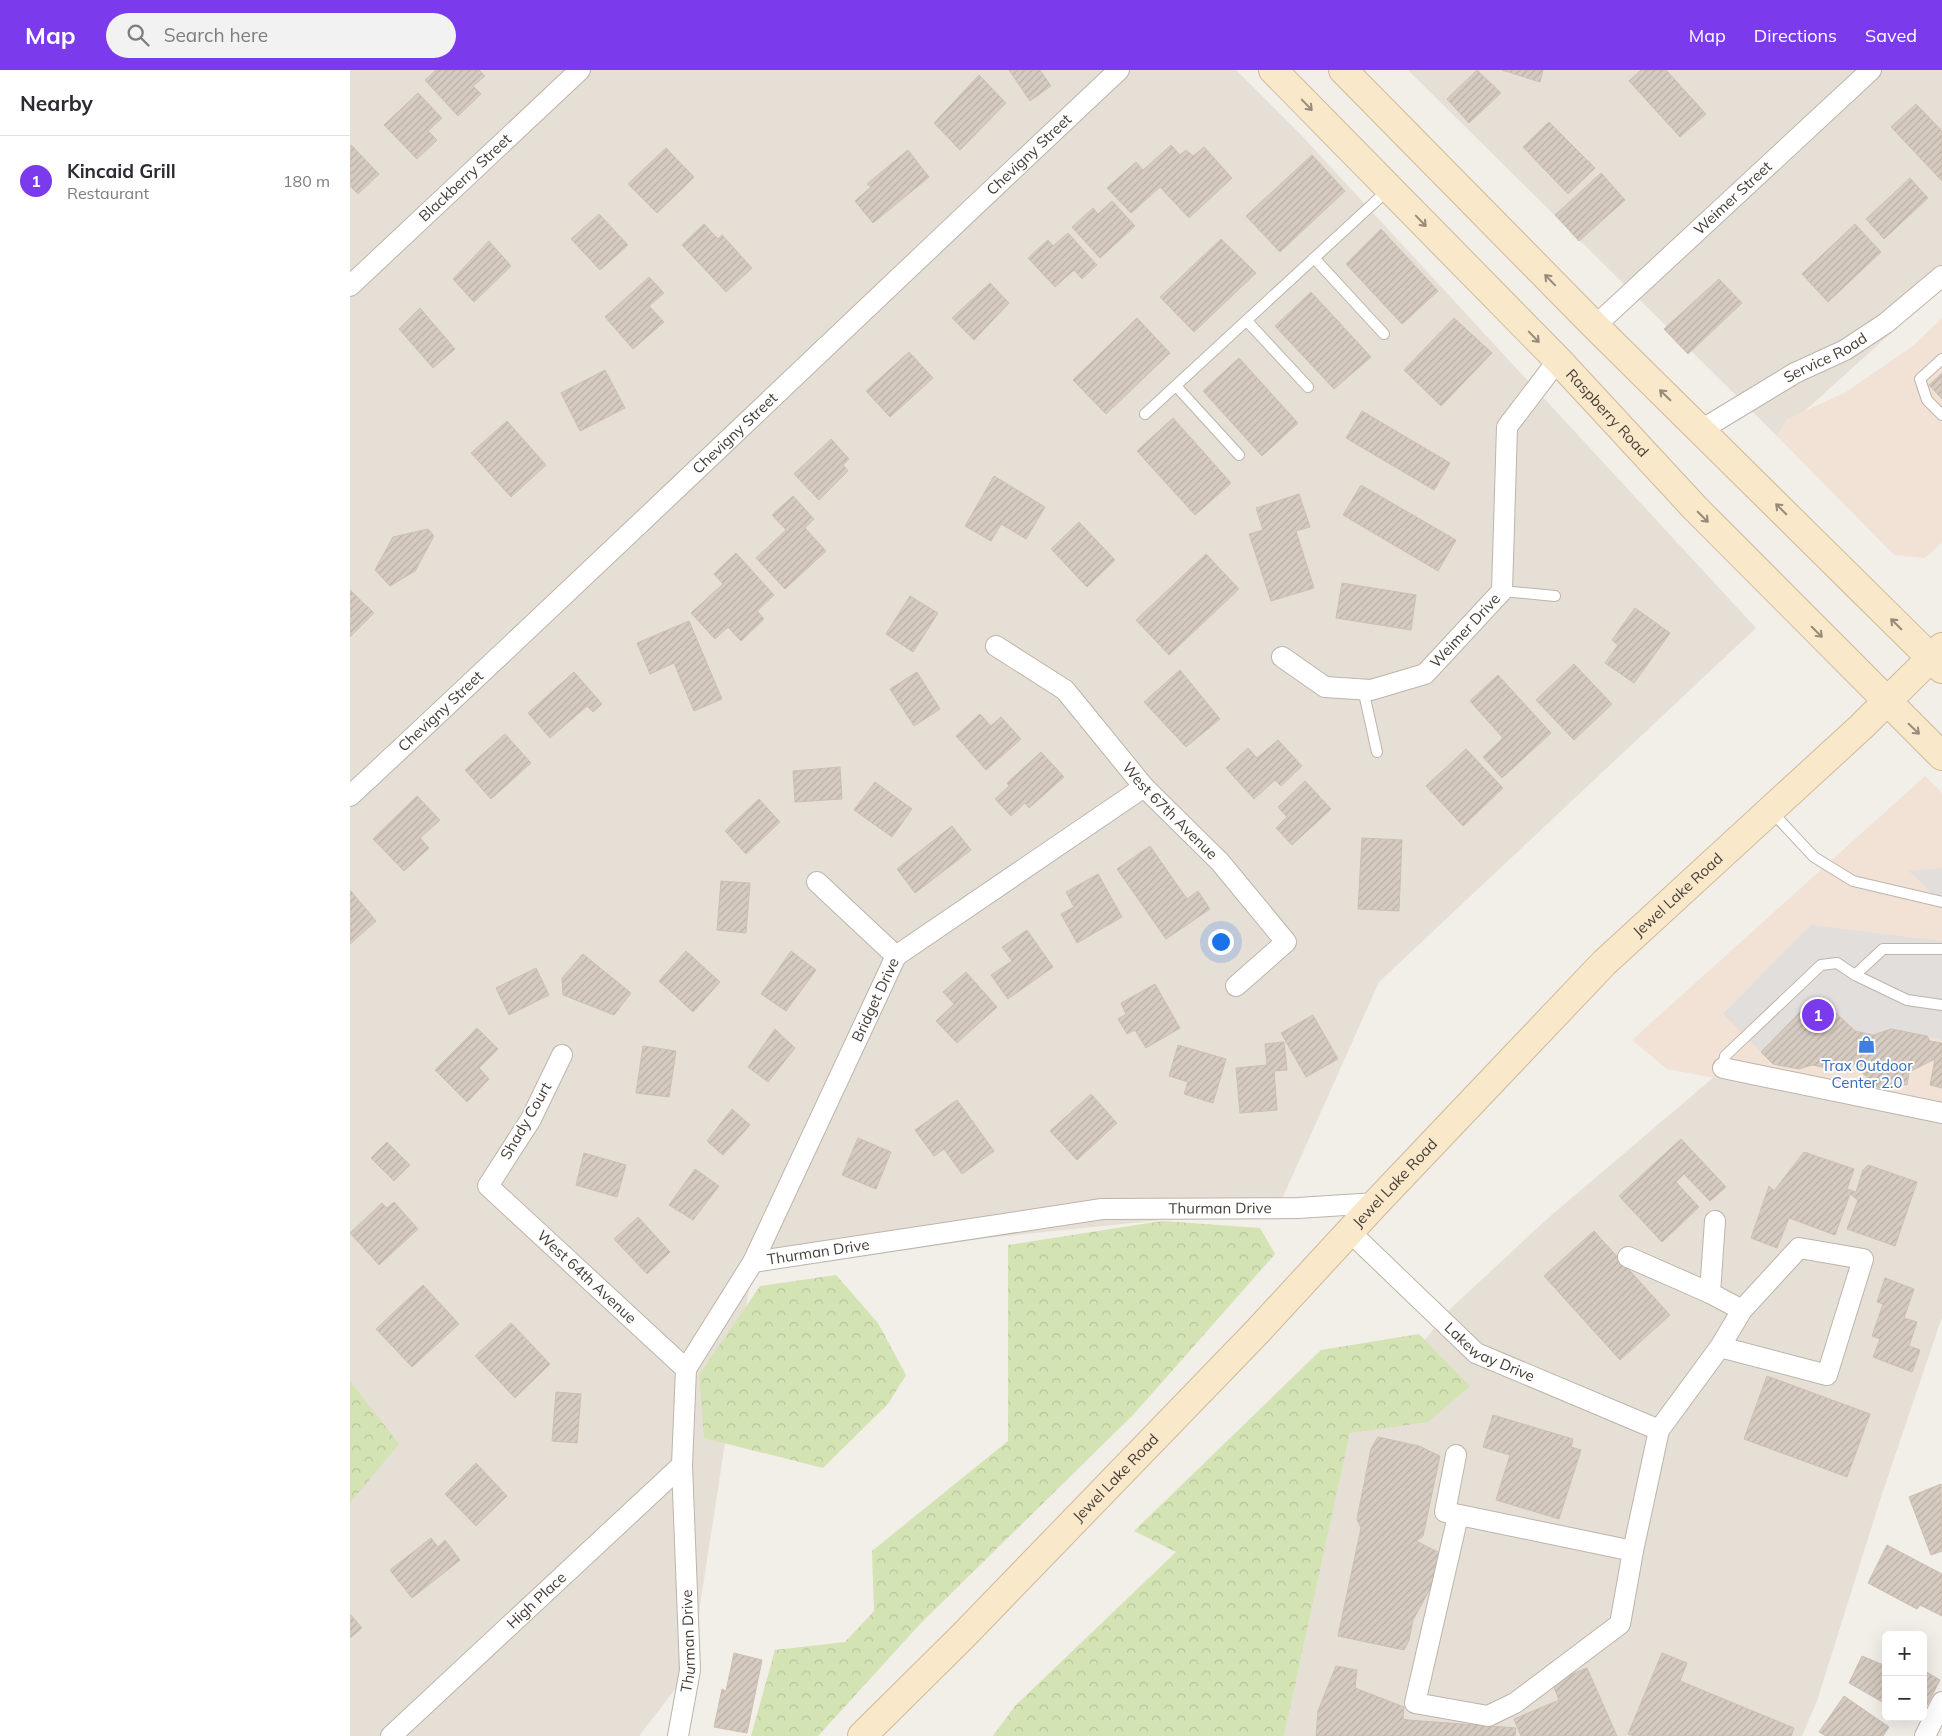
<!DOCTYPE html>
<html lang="en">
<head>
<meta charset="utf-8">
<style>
	:root { --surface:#fff; --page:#f2f2f3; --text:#2b2b33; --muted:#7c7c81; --line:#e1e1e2; --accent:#7c3aed }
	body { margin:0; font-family:Mulish,sans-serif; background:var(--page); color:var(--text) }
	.controls { position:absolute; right:15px; bottom:15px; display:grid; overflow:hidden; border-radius:8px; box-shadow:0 5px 20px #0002 }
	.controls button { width:45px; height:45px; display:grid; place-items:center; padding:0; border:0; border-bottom:1px solid var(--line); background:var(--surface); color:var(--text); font:25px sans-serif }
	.you { position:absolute; left:870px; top:871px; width:18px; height:18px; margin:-12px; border:4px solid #fff; border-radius:50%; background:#1a73e8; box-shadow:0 0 0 8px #1a73e833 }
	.badge { display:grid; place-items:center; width:32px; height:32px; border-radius:50%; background:var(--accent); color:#fff; font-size:16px; font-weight:700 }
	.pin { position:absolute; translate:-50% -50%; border:2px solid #fff; box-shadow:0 1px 5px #0006 }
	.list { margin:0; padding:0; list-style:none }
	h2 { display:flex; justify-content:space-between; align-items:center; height:65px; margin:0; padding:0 20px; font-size:21px }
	h2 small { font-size:16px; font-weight:400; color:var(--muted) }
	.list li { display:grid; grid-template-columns:32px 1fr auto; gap:15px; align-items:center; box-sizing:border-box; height:90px; padding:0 20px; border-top:1px solid var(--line) }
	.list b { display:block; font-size:19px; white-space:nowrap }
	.list p { margin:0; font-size:16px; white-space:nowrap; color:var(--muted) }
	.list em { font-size:16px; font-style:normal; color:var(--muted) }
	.icon { flex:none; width:28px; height:28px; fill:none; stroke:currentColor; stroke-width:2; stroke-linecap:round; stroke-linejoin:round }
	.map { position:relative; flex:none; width:1592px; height:1666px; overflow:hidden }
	header { display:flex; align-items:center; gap:30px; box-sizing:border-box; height:70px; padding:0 25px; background:var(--accent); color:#fff }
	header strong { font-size:24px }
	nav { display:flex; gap:28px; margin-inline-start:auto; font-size:18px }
	.search { width:350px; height:45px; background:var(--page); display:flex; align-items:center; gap:12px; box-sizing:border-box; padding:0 18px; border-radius:28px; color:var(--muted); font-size:19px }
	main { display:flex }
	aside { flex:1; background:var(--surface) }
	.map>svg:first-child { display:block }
	.residential { fill:#e6dfd6 }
	.commercial { fill:#f2e2d5 }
	.forest { fill:url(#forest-crowns) }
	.parking { fill:#e1dedc }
	.building { fill:url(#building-hatch); stroke:#cdbfb2 }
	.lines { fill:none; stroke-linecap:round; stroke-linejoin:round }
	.service-casing { stroke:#bdb4ab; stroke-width:12 }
	.minor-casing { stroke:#bdb4ab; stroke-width:22 }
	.secondary-casing { stroke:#ceba9b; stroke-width:30 }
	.service { stroke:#fff; stroke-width:10 }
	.minor { stroke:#fff; stroke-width:20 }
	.secondary { stroke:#fae8ca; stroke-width:28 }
	.oneway { stroke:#968a79 }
	.labels { text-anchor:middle; stroke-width:4; stroke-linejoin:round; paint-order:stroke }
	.street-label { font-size:15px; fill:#453e37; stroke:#fff }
	.shop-label { font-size:15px; fill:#366cbe; stroke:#fff }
</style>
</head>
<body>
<header>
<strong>Map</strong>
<div class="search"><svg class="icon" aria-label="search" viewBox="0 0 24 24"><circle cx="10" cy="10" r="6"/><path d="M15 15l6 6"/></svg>Search here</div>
<nav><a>Map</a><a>Directions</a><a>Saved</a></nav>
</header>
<main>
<aside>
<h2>Nearby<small></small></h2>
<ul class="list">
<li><span class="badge">1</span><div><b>Kincaid Grill</b><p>Restaurant</p></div><em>180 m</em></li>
</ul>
</aside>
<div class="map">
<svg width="1592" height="1666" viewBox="0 0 1592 1666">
	<defs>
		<pattern id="forest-crowns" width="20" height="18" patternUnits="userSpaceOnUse" patternTransform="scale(1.25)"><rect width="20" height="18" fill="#d4e3b4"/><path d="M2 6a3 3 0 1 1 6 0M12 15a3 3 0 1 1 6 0" fill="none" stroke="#b7c49b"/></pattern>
		<pattern id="building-hatch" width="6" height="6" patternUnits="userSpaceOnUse" patternTransform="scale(1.25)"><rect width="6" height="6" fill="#d6cbc1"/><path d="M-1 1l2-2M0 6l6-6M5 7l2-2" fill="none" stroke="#b9afa6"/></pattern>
	</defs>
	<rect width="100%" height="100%" fill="#f2eee8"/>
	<g class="residential">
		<polygon points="0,0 886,0 954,68 1406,558 1029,912 928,1138 403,1192 340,1600 289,1666 0,1666"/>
		<polygon points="1058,0 1592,0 1592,217 1427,366"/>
		<polygon points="1364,1007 1592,1050 1592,1247 1532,1424 1467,1631 1452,1666 934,1666 1000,1363 1099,1240 1197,1149"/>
	</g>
	<g class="commercial">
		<polygon points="1592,248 1592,473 1575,488 1544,485 1427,366 1437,349 1496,322 1563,276"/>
		<polygon points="1575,706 1592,723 1592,1050 1317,999 1282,970"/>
	</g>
	<g class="forest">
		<polygon points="812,1151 910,1158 925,1184 784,1344 571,1553 468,1666 401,1666 425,1580 495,1572 524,1541 522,1481 658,1371 658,1175"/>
		<polygon points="486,1205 528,1253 556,1305 538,1334 473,1398 354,1368 349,1305 410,1216"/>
		<polygon points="1069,1264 1120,1316 1078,1352 1000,1363 934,1666 643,1666 665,1636 826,1482 784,1461 971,1280"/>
		<polygon points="0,1311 49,1374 0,1433"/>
	</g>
	<g class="parking">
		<polygon points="1592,798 1592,833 1559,801"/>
		<polygon points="1461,855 1592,871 1592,970 1541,959 1523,965 1505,961 1472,930 1463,929 1411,982 1373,944"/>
	</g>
	<g class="building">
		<polygon points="86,0 129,0 135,6 123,16 131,24 108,46 75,10"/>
		<polygon points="659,0 690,0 701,16 680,31"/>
		<polygon points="1127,0 1151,23 1119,53 1097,29"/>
		<polygon points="1152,0 1193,0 1190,12"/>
		<polygon points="1291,0 1316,0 1356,44 1330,67 1279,11"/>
		<polygon points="629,5 656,33 610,80 584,53"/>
		<polygon points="68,23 92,48 78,61 87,70 67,89 34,55"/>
		<polygon points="1566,34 1592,61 1592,111 1541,57"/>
		<polygon points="1199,52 1245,98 1218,124 1173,77"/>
		<polygon points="1,75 29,104 8,124 0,116"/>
		<polygon points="821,75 830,85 836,80 843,86 854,77 882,108 839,148 810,117 781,143 757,118 786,92 793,100"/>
		<polygon points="316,78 344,107 307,143 278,114"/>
		<polygon points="558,80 579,107 523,153 505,131 521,117 517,114"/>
		<polygon points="962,85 995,121 930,182 896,146"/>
		<polygon points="1251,103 1275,130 1229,171 1205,145"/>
		<polygon points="1560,108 1578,128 1534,169 1516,149"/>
		<polygon points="762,131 785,156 750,188 722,157 743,138 748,144"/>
		<polygon points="249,144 278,175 250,200 221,169"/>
		<polygon points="354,154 368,169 372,165 402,198 376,222 332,175"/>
		<polygon points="1505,154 1531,182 1478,232 1452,204"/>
		<polygon points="1031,159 1088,221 1052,254 996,194"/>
		<polygon points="718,163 747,195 732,209 724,200 705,217 678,188 698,170 703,176"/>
		<polygon points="871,169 906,203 844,262 810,227"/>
		<polygon points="139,171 161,196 124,232 103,209"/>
		<polygon points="299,207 314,223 299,236 314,252 283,279 255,247"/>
		<polygon points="1369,209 1392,233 1338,284 1314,259"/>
		<polygon points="640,213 659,233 624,270 602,248"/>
		<polygon points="961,222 1021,287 984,319 925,256"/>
		<polygon points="70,238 105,279 83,298 49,259"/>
		<polygon points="787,248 820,283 756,344 723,310"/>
		<polygon points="1104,248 1142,283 1091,336 1054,300"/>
		<polygon points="559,282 583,308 540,347 516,321"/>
		<polygon points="889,288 948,353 912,386 853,321"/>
		<polygon points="255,300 275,338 230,361 211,323"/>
		<polygon points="1592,303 1592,329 1579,315"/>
		<polygon points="1012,341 1100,393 1084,420 996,368"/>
		<polygon points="823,348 881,413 845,445 787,381"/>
		<polygon points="157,351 196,395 161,427 121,383"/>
		<polygon points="481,369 499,389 493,395 498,401 469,430 444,404"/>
		<polygon points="644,406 695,437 676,469 651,454 641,471 615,456"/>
		<polygon points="1011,415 1106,470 1088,501 993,445"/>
		<polygon points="949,424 960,457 946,461 964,518 921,531 899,464 913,460 906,438"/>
		<polygon points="443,426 464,449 455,458 476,481 435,519 406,488 436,460 422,445"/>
		<polygon points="729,452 765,490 737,517 701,479"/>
		<polygon points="78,459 84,466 65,501 40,516 25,500 43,467"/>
		<polygon points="386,483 424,525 407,541 414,549 391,571 378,557 365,569 341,543 373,514 364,504"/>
		<polygon points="856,484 889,519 819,585 786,550"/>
		<polygon points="992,513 1066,525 1061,560 986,548"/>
		<polygon points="0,520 24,543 0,567"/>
		<polygon points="560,526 588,543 563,582 536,564"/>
		<polygon points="1285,538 1320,563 1284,613 1255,593 1268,575 1262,570"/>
		<polygon points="339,551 372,629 344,641 324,593 300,604 287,573"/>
		<polygon points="1224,594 1262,634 1224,670 1186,630"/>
		<polygon points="830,600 870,649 836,677 794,632"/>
		<polygon points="224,602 252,634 243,642 237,636 200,668 178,643"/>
		<polygon points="567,602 590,639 564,656 540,619"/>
		<polygon points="1148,605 1201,663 1152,708 1133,687 1153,668 1120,631"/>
		<polygon points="630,644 641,656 651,647 671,669 636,700 606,666"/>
		<polygon points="155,664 181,693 141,729 115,700"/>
		<polygon points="928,670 952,696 931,716 925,710 904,729 876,698 898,678 907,688"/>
		<polygon points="1116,679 1153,718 1113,756 1076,716"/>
		<polygon points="691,682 714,707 679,738 675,733 661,746 645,729 659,716 657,713"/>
		<polygon points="490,697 492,729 445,732 443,701"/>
		<polygon points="955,711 981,739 942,775 926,758 937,747 928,737"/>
		<polygon points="525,712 562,739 542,767 504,740"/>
		<polygon points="67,726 90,750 70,768 79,778 54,801 23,769"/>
		<polygon points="409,729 430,752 396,784 375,761"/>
		<polygon points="602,756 621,780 565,823 547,799"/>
		<polygon points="1012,768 1052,770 1049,841 1008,839"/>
		<polygon points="800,776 837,829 848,821 860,839 816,869 767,799"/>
		<polygon points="748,804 772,847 727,873 711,844 724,837 716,822"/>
		<polygon points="371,811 400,813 396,863 367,860"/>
		<polygon points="0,820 26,851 0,874"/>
		<polygon points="677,860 703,897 658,929 641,905 662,891 652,877"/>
		<polygon points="336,881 370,912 343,942 309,911"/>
		<polygon points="441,881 466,900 436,941 411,924"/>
		<polygon points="233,884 281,923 264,945 213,925 212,908"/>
		<polygon points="186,898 199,925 159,945 146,918"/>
		<polygon points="616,902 647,937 607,973 586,951 604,934 593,922"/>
		<polygon points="805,914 830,958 796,978 785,960 777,964 768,949 776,944 771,933"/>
		<polygon points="1463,929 1472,930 1505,961 1523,965 1541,959 1577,966 1580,971 1592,973 1592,1018 1580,1015 1585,989 1559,1002 1557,1015 1546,1013 1528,1018 1500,991 1477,998 1462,995 1449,999 1423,994 1411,982"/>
		<polygon points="963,945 988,989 956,1007 931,963"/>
		<polygon points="127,958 148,979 129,998 139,1009 117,1032 85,1000"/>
		<polygon points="425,959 445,978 418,1012 398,997"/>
		<polygon points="934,972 937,1000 924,1001 927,1040 890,1043 886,998 917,995 915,974"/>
		<polygon points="828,975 876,989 863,1033 834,1024 838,1012 819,1006"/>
		<polygon points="293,976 326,981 319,1027 286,1023"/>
		<polygon points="741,1024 767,1053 727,1090 700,1061"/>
		<polygon points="607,1030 644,1081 612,1104 594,1079 584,1086 565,1060"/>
		<polygon points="382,1039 400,1055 373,1085 357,1071"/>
		<polygon points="508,1068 541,1082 526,1119 492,1105"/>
		<polygon points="1331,1069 1376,1117 1360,1131 1334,1104 1326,1112 1349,1137 1312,1172 1269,1126"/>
		<polygon points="37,1072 60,1095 44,1111 21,1088"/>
		<polygon points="1454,1082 1504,1099 1497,1119 1506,1122 1513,1100 1518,1095 1567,1112 1545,1176 1497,1159 1508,1130 1500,1124 1485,1165 1439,1148 1427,1178 1401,1168 1419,1116 1424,1121"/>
		<polygon points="234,1083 276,1095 267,1127 226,1115"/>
		<polygon points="345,1099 369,1116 343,1150 319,1135"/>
		<polygon points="44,1132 68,1159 29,1195 0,1163 32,1133 37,1138"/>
		<polygon points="288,1147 320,1182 297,1204 264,1169"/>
		<polygon points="1244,1161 1320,1245 1270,1290 1194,1206"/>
		<polygon points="1535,1208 1564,1219 1554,1248 1567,1252 1559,1276 1570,1280 1562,1302 1523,1287 1530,1269 1522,1266 1533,1234 1527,1232"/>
		<polygon points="73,1215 109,1254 62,1297 26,1259"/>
		<polygon points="161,1253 200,1294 165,1328 125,1286"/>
		<polygon points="1417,1306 1520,1344 1497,1407 1394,1369"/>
		<polygon points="206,1322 231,1324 227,1373 202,1371"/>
		<polygon points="1143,1345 1223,1369 1221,1377 1231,1380 1209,1449 1146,1430 1160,1385 1133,1377"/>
		<polygon points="1028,1367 1069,1376 1090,1386 1073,1466 1066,1471 1090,1483 1086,1508 1063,1550 1059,1570 1054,1580 988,1566 1011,1458 1007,1449 1021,1379"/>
		<polygon points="126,1393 157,1426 126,1456 95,1424"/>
		<polygon points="1591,1414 1592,1481 1581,1485 1559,1427"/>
		<polygon points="81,1468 88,1477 95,1470 110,1490 62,1528 40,1500"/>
		<polygon points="1537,1475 1592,1504 1592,1546 1570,1535 1567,1539 1518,1513"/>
		<polygon points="0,1544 12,1558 0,1568"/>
		<polygon points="384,1583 412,1590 397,1663 364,1657 372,1619 376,1621"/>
		<polygon points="1312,1583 1337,1593 1330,1611 1444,1658 1441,1666 1284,1666 1278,1664"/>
		<polygon points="1512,1586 1536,1596 1536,1634 1499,1613"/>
		<polygon points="986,1596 1007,1600 1005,1618 1054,1637 1053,1649 1058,1650 1166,1658 1165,1666 966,1666 968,1641"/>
		<polygon points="1237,1598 1267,1666 1171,1666 1164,1649 1209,1630 1202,1612"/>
		<polygon points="1573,1600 1590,1610 1573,1643"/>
		<polygon points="1494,1626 1539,1657 1533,1666 1476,1666 1469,1662"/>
	</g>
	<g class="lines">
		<defs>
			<g id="service">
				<polyline points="964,188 1034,264"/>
				<polyline points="897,251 958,317"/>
				<polyline points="1592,289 1570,309 1577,330 1592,345"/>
				<polyline points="826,316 889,385"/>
				<polyline points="795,344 1039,119"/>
				<polyline points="1152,521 1205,526"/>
				<polyline points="1013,619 1027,682"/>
				<polyline points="1421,741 1464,787 1503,811 1592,832"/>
				<polyline points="1505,905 1533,879 1592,879"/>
				<polyline points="1373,998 1375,986 1471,895 1487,893 1505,905 1557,930 1592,935"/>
			</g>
			<g id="minor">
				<path id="s1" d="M0,216L230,0"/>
				<path id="s2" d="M1245,256L1521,0"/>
				<path id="s3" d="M1351,360L1445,303L1495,280L1536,253L1592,206"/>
				<path id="s4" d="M646,576L715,620L794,717L870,792L936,872L886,916"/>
				<path id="s5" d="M932,587L975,617L1021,620L1075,604L1152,521L1157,357L1208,290"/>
				<path id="s6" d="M0,726C258,486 512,241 769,0"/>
				<polyline points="467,812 546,886"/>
				<path id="s7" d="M212,985L181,1049L138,1116L336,1299"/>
				<polyline points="1373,998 1592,1043"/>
				<path id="s8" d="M1000,1162L1126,1283L1309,1360"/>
				<polyline points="1278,1187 1360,1223 1392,1240"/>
				<path id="s9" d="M403,1192L752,1139L948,1138L1026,1133"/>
				<polyline points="1360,1223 1365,1151"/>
				<polyline points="1106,1385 1095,1442 1283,1481 1270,1554 1165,1633 1138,1646 1065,1633 1108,1446"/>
				<polyline points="1283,1481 1309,1360 1370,1277 1392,1240 1449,1178 1513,1189 1477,1305 1370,1277"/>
				<path id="s10" d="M41,1666L332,1395"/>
				<path id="s11" d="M328,1666L340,1600L332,1395L336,1299L403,1192L546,886L794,717"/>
				<polyline points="1575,1666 1592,1632"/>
			</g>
			<g id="secondary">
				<path id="s12" d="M923,0L1208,290L1345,438L1592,686"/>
				<polyline points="993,0 1245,256 1592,599"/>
				<path id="s13" d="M512,1666L613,1566L906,1263L1026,1133L1254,893L1511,657L1592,577"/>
			</g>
		</defs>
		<use href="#service" class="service-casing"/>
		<use href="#minor" class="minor-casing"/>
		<use href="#secondary" class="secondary-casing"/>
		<use href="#service" class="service"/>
		<use href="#minor" class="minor"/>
		<use href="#secondary" class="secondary"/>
	</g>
	<defs><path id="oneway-shaft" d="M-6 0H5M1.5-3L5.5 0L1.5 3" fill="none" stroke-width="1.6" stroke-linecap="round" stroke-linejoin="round" transform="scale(1.25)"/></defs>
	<g class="oneway">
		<use href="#oneway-shaft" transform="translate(957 35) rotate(46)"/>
		<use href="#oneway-shaft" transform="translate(1071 151) rotate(46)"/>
		<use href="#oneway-shaft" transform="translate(1200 210) rotate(-134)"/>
		<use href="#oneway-shaft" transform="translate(1184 267) rotate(46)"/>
		<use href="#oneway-shaft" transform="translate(1315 325) rotate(-136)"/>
		<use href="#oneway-shaft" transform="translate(1431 439) rotate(-135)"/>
		<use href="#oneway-shaft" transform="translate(1353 447) rotate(45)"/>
		<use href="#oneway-shaft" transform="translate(1546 554) rotate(-135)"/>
		<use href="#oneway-shaft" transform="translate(1467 562) rotate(45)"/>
		<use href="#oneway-shaft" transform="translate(1564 659) rotate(44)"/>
	</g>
	<defs>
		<symbol id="shop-bare" viewBox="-9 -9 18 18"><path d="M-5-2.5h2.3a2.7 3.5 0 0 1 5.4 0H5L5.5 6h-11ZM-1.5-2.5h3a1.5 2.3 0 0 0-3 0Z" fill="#3f7fe0" stroke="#fff" stroke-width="2.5" paint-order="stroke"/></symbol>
	</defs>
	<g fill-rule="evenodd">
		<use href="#shop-bare" x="1504" y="962" width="25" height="25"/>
	</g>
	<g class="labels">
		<g class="street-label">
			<text dy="5" stroke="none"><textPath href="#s6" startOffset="934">Chevigny Street</textPath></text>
			<text dy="5" stroke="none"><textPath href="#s1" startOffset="158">Blackberry Street</textPath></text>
			<text dy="5" stroke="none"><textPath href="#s2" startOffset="188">Weimer Street</textPath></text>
			<text dy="5" stroke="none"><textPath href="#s3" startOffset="144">Service Road</textPath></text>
			<text dy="5" stroke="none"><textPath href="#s12" startOffset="479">Raspberry Road</textPath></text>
			<text dy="5" stroke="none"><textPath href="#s6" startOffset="529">Chevigny Street</textPath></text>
			<text dy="5" stroke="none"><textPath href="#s5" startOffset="214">Weimer Drive</textPath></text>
			<text dy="5" stroke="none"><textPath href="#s6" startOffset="124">Chevigny Street</textPath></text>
			<text dy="5" stroke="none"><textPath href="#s4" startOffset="242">West 67th Avenue</textPath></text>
			<text dy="5" stroke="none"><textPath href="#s13" startOffset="1172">Jewel Lake Road</textPath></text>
			<text dy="5" stroke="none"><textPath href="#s11" startOffset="784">Bridget Drive</textPath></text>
			<text transform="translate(176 1051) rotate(-60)" y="5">Shady Court</text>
			<text dy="5" stroke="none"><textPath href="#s13" startOffset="768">Jewel Lake Road</textPath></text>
			<text dy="5" stroke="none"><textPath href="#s9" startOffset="471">Thurman Drive</textPath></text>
			<text dy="5" stroke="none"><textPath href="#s9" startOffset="66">Thurman Drive</textPath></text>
			<text dy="5" stroke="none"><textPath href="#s7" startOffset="285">West 64th Avenue</textPath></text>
			<text dy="5" stroke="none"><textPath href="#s8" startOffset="186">Lakeway Drive</textPath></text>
			<text dy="5" stroke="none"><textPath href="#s13" startOffset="362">Jewel Lake Road</textPath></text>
			<text dy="5" stroke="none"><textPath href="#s10" startOffset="199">High Place</textPath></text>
			<text dy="5" stroke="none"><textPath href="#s11" startOffset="96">Thurman Drive</textPath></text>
		</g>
		<g class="shop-label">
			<text x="1517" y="1001">Trax Outdoor<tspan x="1517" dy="17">Center 2.0</tspan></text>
		</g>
	</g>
</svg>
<div class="controls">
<button>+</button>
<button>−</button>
</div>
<div class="you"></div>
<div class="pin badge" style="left:1468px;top:945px">1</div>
</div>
</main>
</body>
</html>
